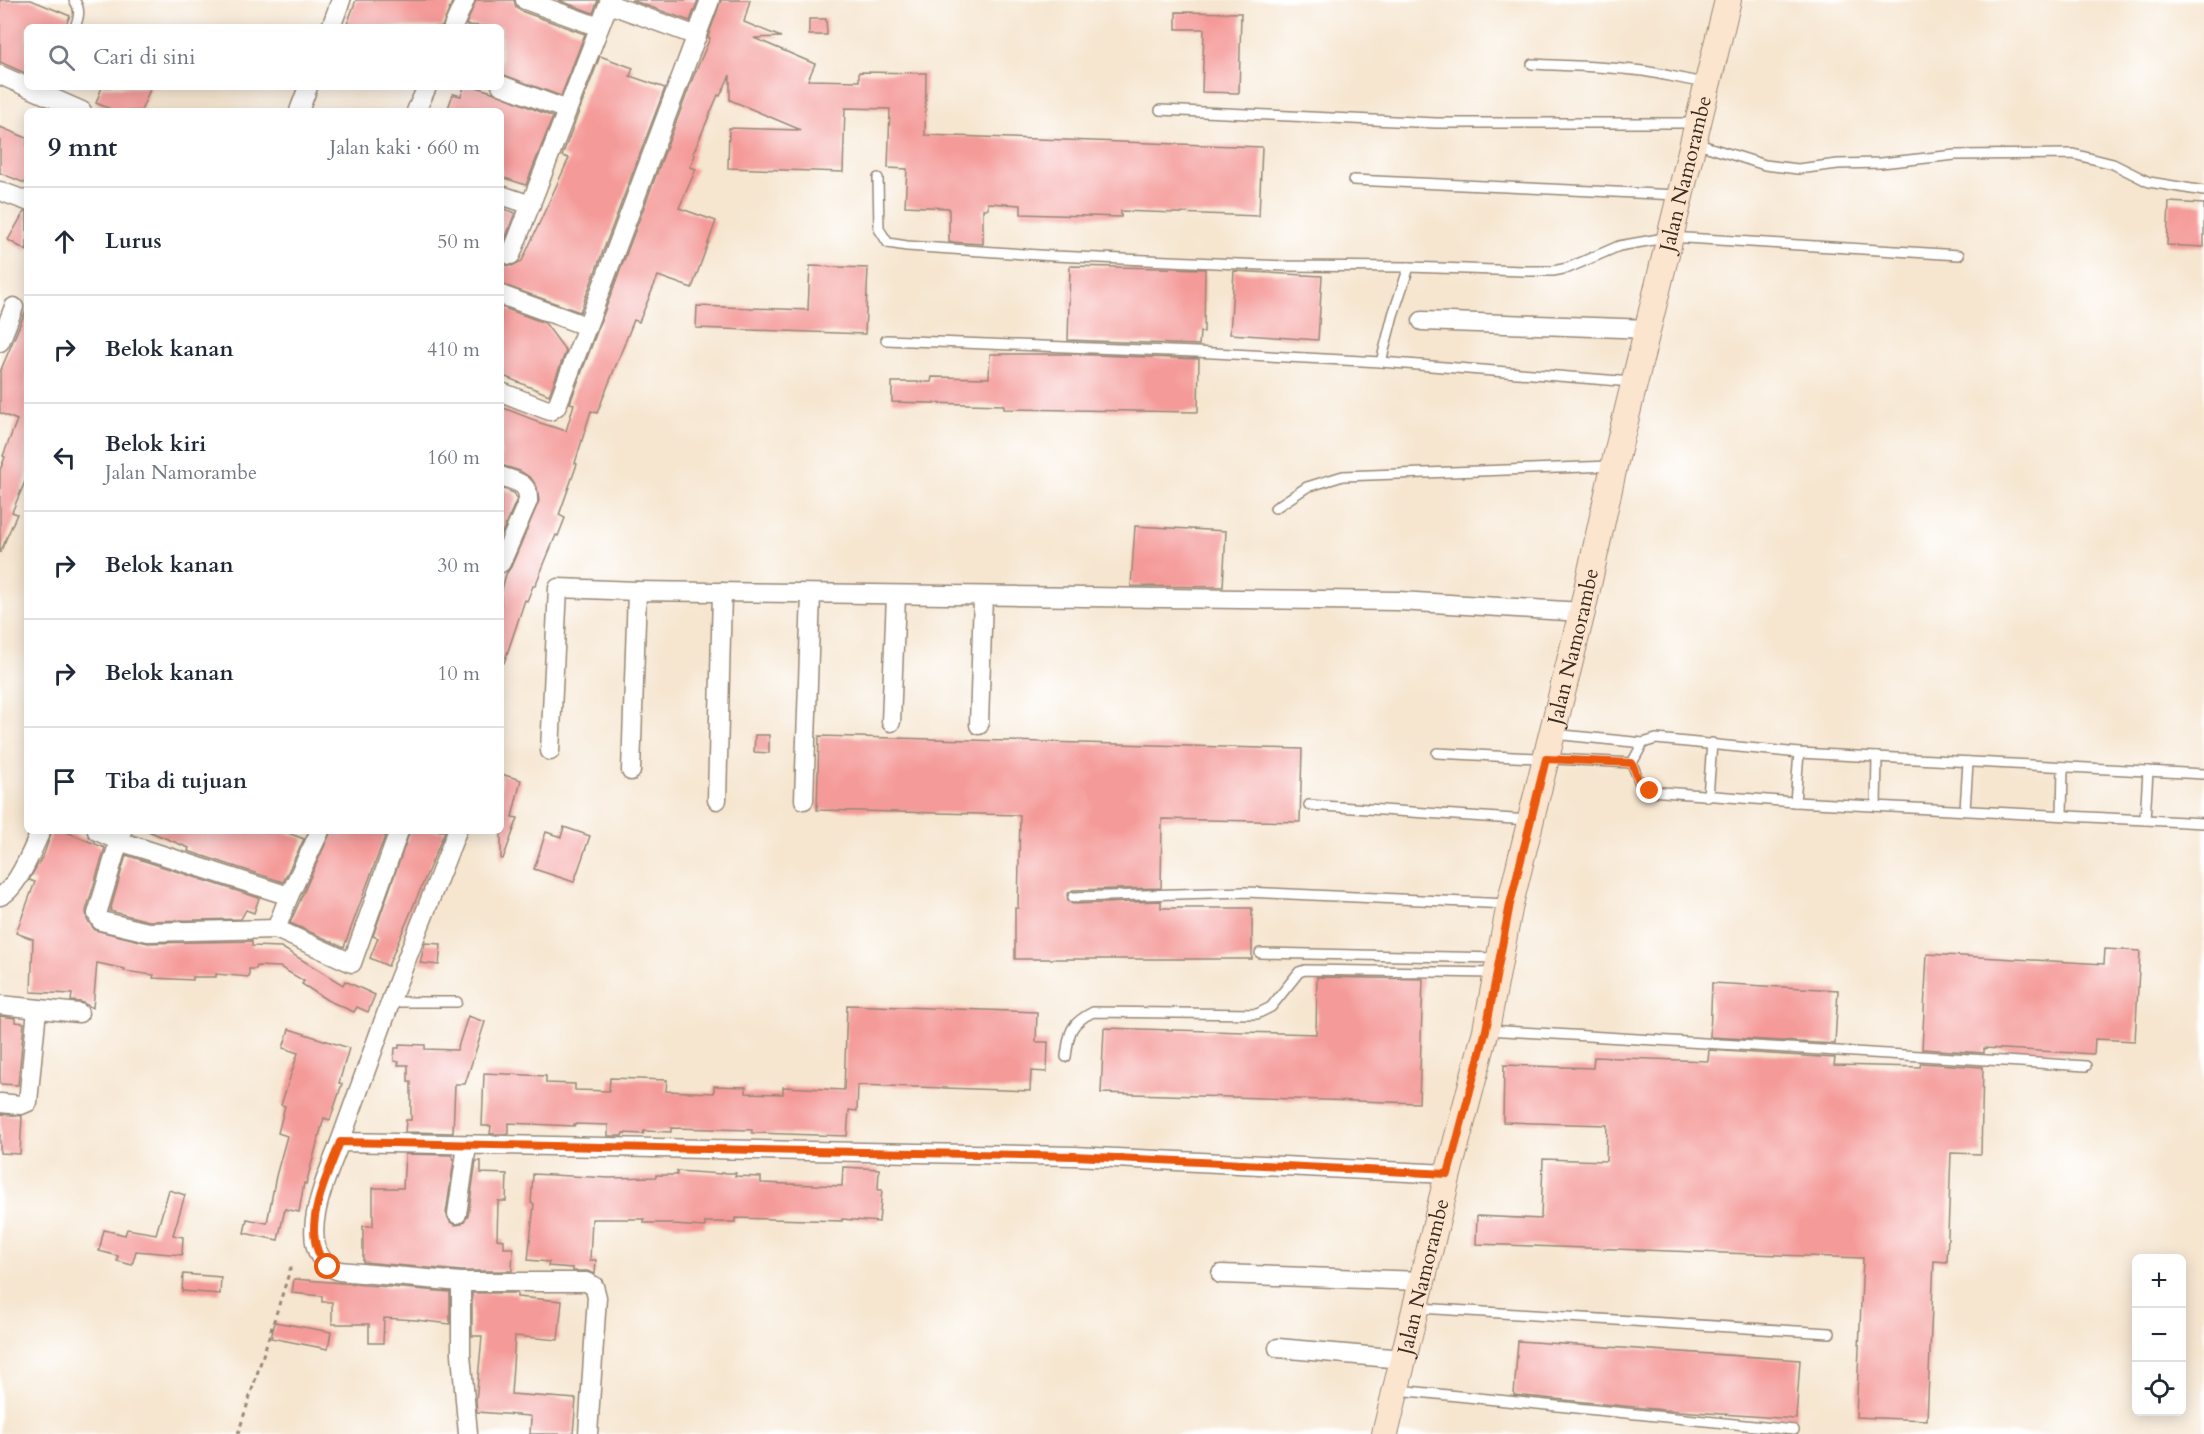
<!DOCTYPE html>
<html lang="id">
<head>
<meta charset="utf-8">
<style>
	:root { --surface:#fff; --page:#f6f6f7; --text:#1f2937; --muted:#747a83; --line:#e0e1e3 }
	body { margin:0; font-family:Cardo,serif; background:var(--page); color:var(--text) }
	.controls { position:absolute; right:18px; bottom:18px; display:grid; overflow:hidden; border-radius:9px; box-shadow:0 3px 15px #0003 }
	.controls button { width:54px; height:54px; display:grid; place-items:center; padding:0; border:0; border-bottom:2px solid var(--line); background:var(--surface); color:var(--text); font:30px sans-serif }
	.stop { position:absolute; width:18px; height:18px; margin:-14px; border:4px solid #ea580c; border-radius:50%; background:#fff }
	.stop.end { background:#ea580c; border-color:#fff; box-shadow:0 2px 6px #0008 }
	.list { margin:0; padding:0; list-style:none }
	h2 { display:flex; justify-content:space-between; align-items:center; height:78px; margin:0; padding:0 24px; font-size:26px }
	h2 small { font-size:20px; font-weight:400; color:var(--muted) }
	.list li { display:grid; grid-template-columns:39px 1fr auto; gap:18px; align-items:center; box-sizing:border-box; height:108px; padding:0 24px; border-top:2px solid var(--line) }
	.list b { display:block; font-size:22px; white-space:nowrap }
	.list p { margin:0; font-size:20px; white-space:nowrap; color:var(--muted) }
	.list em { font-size:20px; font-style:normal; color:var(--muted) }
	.icon { flex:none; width:33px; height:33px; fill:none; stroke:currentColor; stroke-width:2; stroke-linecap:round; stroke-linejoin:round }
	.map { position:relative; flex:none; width:2204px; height:1434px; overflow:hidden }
	.search { position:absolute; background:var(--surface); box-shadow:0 3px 15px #0003; left:24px; top:24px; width:480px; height:66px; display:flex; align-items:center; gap:15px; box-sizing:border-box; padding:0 21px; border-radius:9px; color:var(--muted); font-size:22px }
	.panel { position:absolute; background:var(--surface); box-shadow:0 3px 15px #0003; left:24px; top:108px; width:480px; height:726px; border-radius:9px }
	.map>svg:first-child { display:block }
	.building { fill:#f49b9a }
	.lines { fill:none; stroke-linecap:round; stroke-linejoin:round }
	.lane-casing { stroke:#988877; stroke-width:12 }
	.street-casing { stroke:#988877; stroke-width:21 }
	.secondary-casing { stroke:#988877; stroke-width:28 }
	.path { stroke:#988877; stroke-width:3; stroke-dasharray:4.5 4.5; stroke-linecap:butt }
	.lane { stroke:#fff; stroke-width:9 }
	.street { stroke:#fff; stroke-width:18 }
	.secondary { stroke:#fce5cf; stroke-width:26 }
	.route { stroke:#ea580c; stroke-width:8 }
	.labels { text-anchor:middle; stroke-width:4.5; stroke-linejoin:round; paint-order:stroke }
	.street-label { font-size:21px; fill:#3b2a1e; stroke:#fff }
</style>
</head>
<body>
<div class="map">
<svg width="2204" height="1434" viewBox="0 0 2204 1434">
	<rect width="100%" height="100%" fill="#fff"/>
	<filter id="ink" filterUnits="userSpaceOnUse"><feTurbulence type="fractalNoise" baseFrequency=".0167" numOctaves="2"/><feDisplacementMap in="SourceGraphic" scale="12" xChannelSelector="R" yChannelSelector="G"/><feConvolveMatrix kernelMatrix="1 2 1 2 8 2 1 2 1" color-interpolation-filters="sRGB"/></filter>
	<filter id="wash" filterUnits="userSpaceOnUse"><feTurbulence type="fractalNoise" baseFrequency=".008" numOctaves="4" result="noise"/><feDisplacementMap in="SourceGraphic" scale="24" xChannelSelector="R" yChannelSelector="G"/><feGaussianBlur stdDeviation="1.35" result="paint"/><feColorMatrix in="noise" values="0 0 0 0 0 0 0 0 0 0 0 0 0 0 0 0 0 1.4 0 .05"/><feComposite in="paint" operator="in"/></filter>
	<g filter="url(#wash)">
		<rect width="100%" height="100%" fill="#f6e6d0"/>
		<g id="blocks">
			<g class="building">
				<polygon points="0,0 31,0 70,16 65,27 27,27 27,74 0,62"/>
				<polygon points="356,0 453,0 442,27 346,27"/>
				<polygon points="476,0 514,0 516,7 521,11 585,34 561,96 501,74 501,27 466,25"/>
				<polygon points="558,0 598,0 593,13"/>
				<polygon points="631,0 698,0 690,21"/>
				<polygon points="721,0 750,0 744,22 781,37 754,38 815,64 808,80 859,81 859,72 926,73 925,135 1262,147 1259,216 1121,211 1121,217 1021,214 1021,205 988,203 988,209 983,209 983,244 949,242 949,208 905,206 907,169 888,168 890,109 845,108 843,172 728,168 729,128 801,130 730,100 730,75 720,96 718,95 693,154 695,155 690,167 696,169 679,208 716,221 692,288 658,276 639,322 634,320 597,413 591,411 575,463 577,464 559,515 565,518 558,536 556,535 535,586 533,586 527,601 525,600 504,663 501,663 501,593 506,574 511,567 539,501 537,487 531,478 520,471 501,465 501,407 537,421 537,422 566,431 574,404 570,403 692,80 710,38 708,37"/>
				<polygon points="1176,12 1241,13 1239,93 1202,92 1204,29 1176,29"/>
				<polygon points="809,19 826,19 827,35 809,35"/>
				<polygon points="600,56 633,68 630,76 665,88 580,312 501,284 501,259 506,265 512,266 522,261 569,158 562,156"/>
				<polygon points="102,87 151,87 141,111 115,111 96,103"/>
				<polygon points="464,87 476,87 492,92 553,117 526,185 501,177 501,111 447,111 453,94 461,96"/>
				<polygon points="0,127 27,138 27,184 0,173"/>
				<polygon points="2169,202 2204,204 2204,247 2167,245"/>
				<polygon points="501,208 515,213 501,250"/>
				<polygon points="24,212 27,212 27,251 8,240"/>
				<polygon points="810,266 868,268 865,334 696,328 697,306 808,310"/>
				<polygon points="1070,266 1205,269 1204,332 1200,332 1199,345 1068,340"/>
				<polygon points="1234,271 1322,276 1318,340 1230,334"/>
				<polygon points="501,307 545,323 566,351 549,395 501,375"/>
				<polygon points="27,308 27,477 12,512 17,514 0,553 0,470 5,457 3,456 17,420 0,413 0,372"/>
				<polygon points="990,354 1068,354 1199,359 1198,412 1004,409 1004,405 892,402 892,382 931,382 932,377 989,378"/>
				<polygon points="501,488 514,493 517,499 501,535"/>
				<polygon points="1135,526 1226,531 1223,587 1131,586"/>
				<polygon points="755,735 769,735 769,753 754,752"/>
				<polygon points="819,736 1302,749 1300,822 1162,819 1161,888 1073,890 1067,894 1068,901 1073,904 1161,901 1161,908 1252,908 1252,959 1015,959 1015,908 1018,908 1020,815 817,810"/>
				<polygon points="501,774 521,780 512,817 518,818 503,859 501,859"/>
				<polygon points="564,827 590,836 574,882 534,869 546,832 561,837"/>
				<polygon points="52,831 64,831 105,848 86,911 87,920 95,930 148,943 252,941 252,946 281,947 343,985 345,981 375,995 368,1012 357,1007 354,1012 327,1000 302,984 304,981 280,967 257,966 256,969 249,969 249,977 216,974 216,977 193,977 193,980 153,978 154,975 124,971 125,969 97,963 93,1008 81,1002 71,1001 72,994 31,992 33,939 16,933 35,882 29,880 44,854"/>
				<polygon points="148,831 283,831 304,839 283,882 188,851 189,848"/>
				<polygon points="331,831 387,831 344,947 290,923"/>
				<polygon points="410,831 445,831 388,966 370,958 378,938 373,936"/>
				<polygon points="126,855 259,898 254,913 246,910 241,919 149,921 110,911"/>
				<polygon points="425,943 441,944 439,965 420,963"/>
				<polygon points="2105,949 2140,951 2135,1041 2095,1039 2094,1054 1984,1048 1984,1053 1922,1049 1927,954 2104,964"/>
				<polygon points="1317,977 1423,979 1419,1103 1101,1093 1104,1028 1316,1034"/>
				<polygon points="1712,983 1838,990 1835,1044 1710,1037"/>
				<polygon points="847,1005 1037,1012 1036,1042 1048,1042 1047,1072 1031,1071 1030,1091 858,1085 857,1111 849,1110 847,1136 752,1133 752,1130 671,1128 671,1132 644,1131 643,1134 623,1133 622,1136 608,1136 608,1125 574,1124 574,1126 508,1123 508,1134 490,1134 491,1126 482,1126 484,1073 546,1076 546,1083 575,1084 575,1090 609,1091 610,1078 667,1080 666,1091 714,1093 714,1086 746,1087 746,1093 783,1094 783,1087 844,1090"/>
				<polygon points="0,1016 15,1018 15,1022 24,1023 18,1085 0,1084"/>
				<polygon points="468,1016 485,1022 465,1084 455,1084 453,1133 405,1132 406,1120 411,1120 411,1082 408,1082 408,1065 398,1065 399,1062 394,1061 395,1048 399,1048 399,1044 425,1045 425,1049 457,1050"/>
				<polygon points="289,1029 349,1048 339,1083 342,1084 330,1120 324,1118 306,1184 304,1183 299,1212 285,1209 278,1240 244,1233 247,1219 267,1223 276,1176 287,1136 278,1133 285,1106 281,1105 298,1053 283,1048"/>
				<polygon points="1709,1050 1835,1058 1834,1065 1920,1067 1921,1063 1983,1067 1981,1154 1951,1153 1947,1262 1934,1261 1927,1420 1856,1417 1863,1258 1476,1244 1477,1216 1541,1219 1543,1159 1606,1161 1607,1125 1503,1122 1504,1065 1593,1068 1594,1057 1708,1061"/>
				<polygon points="0,1114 22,1116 20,1154 0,1153"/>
				<polygon points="405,1154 452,1155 454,1160 446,1213 450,1222 455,1225 462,1224 468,1216 476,1161 481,1161 481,1173 507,1174 506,1201 498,1201 497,1239 504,1240 504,1248 513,1248 512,1271 462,1271 363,1262 363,1226 373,1226 373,1188 403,1188"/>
				<polygon points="843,1167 879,1169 878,1190 882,1190 879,1222 842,1219 842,1221 735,1218 735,1222 705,1222 705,1227 673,1225 673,1223 644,1223 644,1219 592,1219 590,1260 596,1260 595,1274 587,1271 573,1271 573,1268 548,1266 549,1262 528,1260 534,1204 531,1203 533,1174 609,1178 656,1177 656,1175 677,1175 677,1171 721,1174 721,1173 736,1173 735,1176 761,1177 761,1183 842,1186"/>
				<polygon points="169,1190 185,1195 173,1235 183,1237 182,1255 136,1251 132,1265 117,1261 118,1256 99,1251 104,1230 125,1235 127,1229 156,1234"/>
				<polygon points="183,1274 221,1277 220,1294 182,1291"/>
				<polygon points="294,1279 450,1292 450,1324 416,1320 384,1318 383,1343 369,1343 369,1324 332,1324 332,1302 322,1302 322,1296 292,1293"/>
				<polygon points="472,1293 517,1293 517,1297 562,1301 558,1340 515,1336 511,1394 576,1399 573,1434 530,1434 531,1418 529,1416 477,1412 476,1401 482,1336 472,1336"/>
				<polygon points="275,1322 331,1332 328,1349 271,1338"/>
				<polygon points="1518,1341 1800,1360 1796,1419 1664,1410 1514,1395"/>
			</g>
		</g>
	</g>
	<g filter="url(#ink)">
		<use href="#blocks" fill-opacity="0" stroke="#988877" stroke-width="1.5"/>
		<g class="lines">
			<defs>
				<g id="lane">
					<path d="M74,0C81,9 79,17 75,27"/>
					<path d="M1532,64C1569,66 1606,66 1643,71C1664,74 1685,80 1706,83"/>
					<polyline points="1160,110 1436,123 1695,123"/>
					<polyline points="1695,143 1765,165 1798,169 1838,164 1881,163 1955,155 2073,154 2113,164 2149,182 2204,191"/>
					<polyline points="878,178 879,229 888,243 907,246 1054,256 1286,266 1409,267 1523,271 1553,271 1568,268 1619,246 1670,237 1959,255"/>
					<polyline points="1353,180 1678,195"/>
					<polyline points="886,340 1195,352 1381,362 1632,382"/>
					<polyline points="1381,362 1393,315 1409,267"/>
					<polyline points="1275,508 1307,487 1343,476 1611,466"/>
					<polyline points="1553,734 1643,743"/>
					<polyline points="1437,753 1632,763 1643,743 1656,739 1799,753 2204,774"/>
					<polyline points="1632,763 1640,784 1650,791 1795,802 2204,823"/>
					<polyline points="1708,797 1712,743"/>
					<polyline points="1795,802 1799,753"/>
					<polyline points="1309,805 1528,820"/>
					<polyline points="1876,806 1877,757"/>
					<polyline points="1965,810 1968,762"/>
					<polyline points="2062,815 2063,767"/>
					<polyline points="2145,820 2148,771"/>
					<polyline points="1073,897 1246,892 1508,904"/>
					<polyline points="1260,953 1499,958"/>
					<polyline points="391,1002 457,1002"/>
					<polyline points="1488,1030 2086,1066"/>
					<path d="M1066,1057C1069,1033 1069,1024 1093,1012L1257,1014L1271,1007L1299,972L1305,970L1496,973"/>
					<polyline points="1419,1308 1830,1333"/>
					<polyline points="1398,1390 1794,1430"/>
				</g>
				<g id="street">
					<polyline points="525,0 599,27"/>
					<polyline points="609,4 697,36"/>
					<polyline points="331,27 341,0"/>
					<polyline points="453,27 465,0"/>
					<polyline points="0,75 82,111"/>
					<polyline points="501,85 567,110"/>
					<polyline points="299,111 308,87"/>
					<polyline points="416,111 427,87"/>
					<polyline points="0,191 27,201"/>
					<polyline points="501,195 531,205"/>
					<polyline points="511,255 610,0"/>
					<polyline points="501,295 586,326"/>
					<polyline points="1422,321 1649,329"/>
					<polyline points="0,342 14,307"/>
					<polyline points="501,392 550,411 557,406 710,0"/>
					<path d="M501,476C516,482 529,482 528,501L501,563"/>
					<polyline points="891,722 896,595"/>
					<polyline points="979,725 983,596"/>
					<polyline points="550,751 558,588 637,591"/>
					<polyline points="631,771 637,591 1399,601 1582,612"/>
					<polyline points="717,800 722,592"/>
					<polyline points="804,800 811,594"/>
					<polyline points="97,831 119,841 289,896"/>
					<polyline points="122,831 97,914 101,921 148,932 276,929 352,963 399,831"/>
					<path d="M0,896C17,890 33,848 41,831"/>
					<polyline points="276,929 289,896 320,831"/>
					<polyline points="0,1005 79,1013"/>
					<polyline points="0,1103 21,1105 28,1102 37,1009"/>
					<polyline points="340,1142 398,981 457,831"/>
					<polyline points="457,1214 467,1146"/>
					<polyline points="1221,1274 1422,1281"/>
					<polyline points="461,1282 461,1354 468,1434"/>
					<polyline points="1278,1348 1402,1359"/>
					<path d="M588,1434L597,1297L594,1286L586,1282H461L339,1271C289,1253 328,1175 340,1142L1074,1156L1448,1174"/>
				</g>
				<g id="secondary">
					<path id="s1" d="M1385,1434L1448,1174L1486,1030L1510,904L1582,612L1614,466L1728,0"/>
				</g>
			</defs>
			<use href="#lane" class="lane-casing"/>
			<use href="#street" class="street-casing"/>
			<use href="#secondary" class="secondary-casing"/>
			<polyline class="path" points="238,1434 291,1267"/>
			<use href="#lane" class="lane"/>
			<use href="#street" class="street"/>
			<use href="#secondary" class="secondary"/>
		</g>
	</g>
	<g class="lines" filter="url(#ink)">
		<path class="route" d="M328,1267C296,1233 327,1179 340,1142L1074,1156L1448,1174L1486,1030L1510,904L1546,759L1632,763L1640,784L1650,791"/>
	</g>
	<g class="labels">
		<g class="street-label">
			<text dy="7" stroke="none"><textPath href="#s1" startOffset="1296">Jalan Namorambe</textPath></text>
			<text dy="7" stroke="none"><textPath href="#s1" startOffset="810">Jalan Namorambe</textPath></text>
			<text dy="7" stroke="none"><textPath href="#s1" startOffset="162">Jalan Namorambe</textPath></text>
		</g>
	</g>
</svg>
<div class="controls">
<button>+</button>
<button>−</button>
<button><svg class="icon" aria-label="locate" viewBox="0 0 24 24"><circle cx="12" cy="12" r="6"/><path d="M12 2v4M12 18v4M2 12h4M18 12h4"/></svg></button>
</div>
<div class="stop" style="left:328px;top:1267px"></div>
<div class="stop end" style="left:1650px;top:791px"></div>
<div class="search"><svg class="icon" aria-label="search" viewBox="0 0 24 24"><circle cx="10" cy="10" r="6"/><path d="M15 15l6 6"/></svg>Cari di sini</div>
<section class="panel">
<h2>9 mnt<small>Jalan kaki · 660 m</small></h2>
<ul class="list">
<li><svg class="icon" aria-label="ahead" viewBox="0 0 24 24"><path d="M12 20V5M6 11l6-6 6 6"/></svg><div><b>Lurus</b></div><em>50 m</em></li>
<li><svg class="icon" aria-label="right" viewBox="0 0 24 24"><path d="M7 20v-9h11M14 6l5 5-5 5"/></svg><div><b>Belok kanan</b></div><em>410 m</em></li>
<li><svg class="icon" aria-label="left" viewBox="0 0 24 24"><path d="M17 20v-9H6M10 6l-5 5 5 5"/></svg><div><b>Belok kiri</b><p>Jalan Namorambe</p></div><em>160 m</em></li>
<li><svg class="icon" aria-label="right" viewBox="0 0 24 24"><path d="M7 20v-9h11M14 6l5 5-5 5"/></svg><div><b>Belok kanan</b></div><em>30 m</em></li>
<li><svg class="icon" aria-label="right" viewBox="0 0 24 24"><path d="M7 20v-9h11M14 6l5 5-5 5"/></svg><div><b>Belok kanan</b></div><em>10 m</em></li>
<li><svg class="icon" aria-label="arrive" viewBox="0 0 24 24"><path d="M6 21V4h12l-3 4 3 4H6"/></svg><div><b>Tiba di tujuan</b></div></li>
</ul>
</section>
</div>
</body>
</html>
